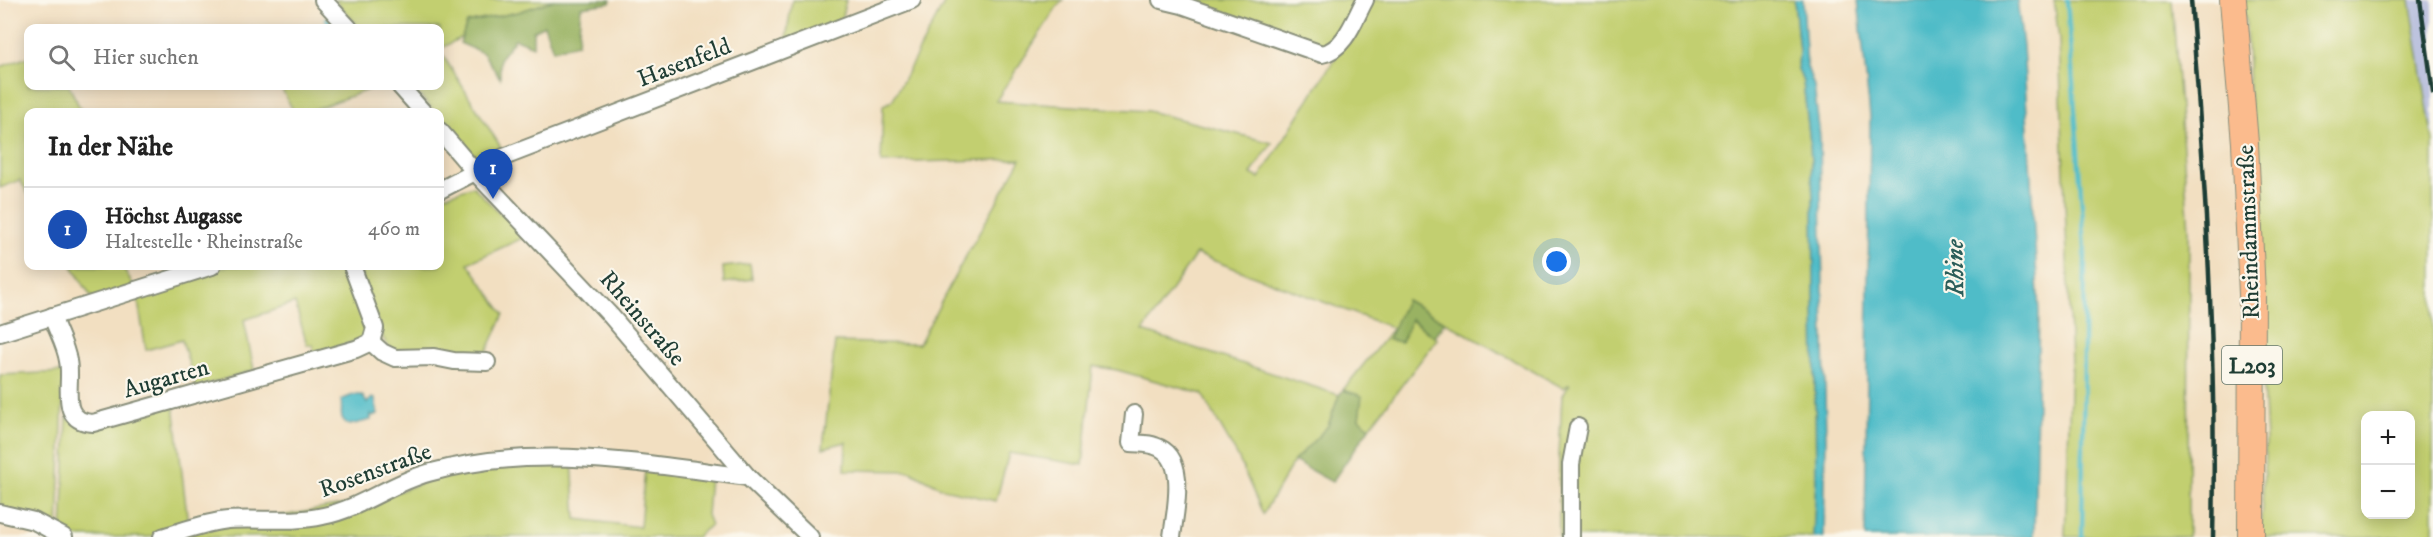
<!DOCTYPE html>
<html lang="de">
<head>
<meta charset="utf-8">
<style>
	:root { --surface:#fff; --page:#f2f2f2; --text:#222; --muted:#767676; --line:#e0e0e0; --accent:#0f766e }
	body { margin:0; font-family:"IM FELL DW Pica",serif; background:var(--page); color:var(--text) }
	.controls { position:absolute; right:18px; bottom:18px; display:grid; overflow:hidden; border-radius:12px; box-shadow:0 3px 15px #0003 }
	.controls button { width:54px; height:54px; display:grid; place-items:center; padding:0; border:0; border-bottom:2px solid var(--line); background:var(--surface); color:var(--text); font:30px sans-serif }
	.you { position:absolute; left:1557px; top:262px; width:21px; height:21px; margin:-15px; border:4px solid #fff; border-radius:50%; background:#1a73e8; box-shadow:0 0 0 9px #1a73e833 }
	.badge { display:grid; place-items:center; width:39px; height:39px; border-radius:50%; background:var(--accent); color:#fff; font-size:20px; font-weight:700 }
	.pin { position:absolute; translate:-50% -50px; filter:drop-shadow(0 2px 3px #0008) }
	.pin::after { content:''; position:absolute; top:32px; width:21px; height:18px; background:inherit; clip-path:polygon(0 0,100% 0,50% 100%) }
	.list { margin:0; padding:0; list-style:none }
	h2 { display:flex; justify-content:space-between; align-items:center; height:78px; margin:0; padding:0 24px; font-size:26px }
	h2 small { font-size:20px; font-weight:400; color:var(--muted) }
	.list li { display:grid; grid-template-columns:39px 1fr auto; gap:18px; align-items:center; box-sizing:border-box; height:84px; padding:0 24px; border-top:2px solid var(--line) }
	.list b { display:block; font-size:22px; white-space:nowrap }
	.list p { margin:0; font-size:20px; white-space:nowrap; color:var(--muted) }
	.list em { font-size:20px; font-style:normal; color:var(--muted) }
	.icon { flex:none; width:33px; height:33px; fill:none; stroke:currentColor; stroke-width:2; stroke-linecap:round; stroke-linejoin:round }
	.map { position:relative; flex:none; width:2433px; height:537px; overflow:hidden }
	.search { position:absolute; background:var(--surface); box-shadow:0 3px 15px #0003; left:24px; top:24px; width:420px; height:66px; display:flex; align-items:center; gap:15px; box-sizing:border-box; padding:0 21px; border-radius:12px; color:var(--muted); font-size:22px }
	.panel { position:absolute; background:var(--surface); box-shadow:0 3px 15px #0003; left:24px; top:108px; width:420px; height:162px; border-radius:12px }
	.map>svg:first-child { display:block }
	.industrial { fill:#bdc3de }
	.green { fill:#c2cf70; stroke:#708652; stroke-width:1.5; fill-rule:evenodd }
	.forest { fill:#99b262; stroke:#5c784b; stroke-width:1.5 }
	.water { fill:#4fbcc8; stroke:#377c7e; stroke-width:1.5 }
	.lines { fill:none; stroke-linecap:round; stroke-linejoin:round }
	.stream { stroke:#4fbcc8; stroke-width:4.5 }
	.street-casing { stroke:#888e7a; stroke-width:20 }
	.primary-casing { stroke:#888e7a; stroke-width:28 }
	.street { stroke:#fff; stroke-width:16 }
	.primary { stroke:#fbbb8d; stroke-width:26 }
	.rail { stroke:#1f3d34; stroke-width:4.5 }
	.labels { text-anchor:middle; stroke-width:4.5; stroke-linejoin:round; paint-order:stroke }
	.shield { fill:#fbf7ec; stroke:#61756b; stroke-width:1.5 }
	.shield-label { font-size:22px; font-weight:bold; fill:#1f3d34 }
	.street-label { font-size:24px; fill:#1f3d34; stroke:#fbf7ec }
	.water-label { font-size:26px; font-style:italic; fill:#2b5d59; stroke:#fbf7ec }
</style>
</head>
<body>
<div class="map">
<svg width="2433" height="537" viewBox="0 0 2433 537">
	<rect width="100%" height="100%" fill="#fbf7ec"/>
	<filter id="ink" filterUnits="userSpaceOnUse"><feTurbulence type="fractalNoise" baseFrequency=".0167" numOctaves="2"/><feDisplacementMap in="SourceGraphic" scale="12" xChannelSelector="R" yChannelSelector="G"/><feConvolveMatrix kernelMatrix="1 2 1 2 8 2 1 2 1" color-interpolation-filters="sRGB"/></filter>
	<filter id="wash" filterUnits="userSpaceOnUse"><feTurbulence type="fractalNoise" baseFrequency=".008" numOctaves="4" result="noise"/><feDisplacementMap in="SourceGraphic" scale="24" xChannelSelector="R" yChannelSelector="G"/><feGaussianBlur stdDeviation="1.35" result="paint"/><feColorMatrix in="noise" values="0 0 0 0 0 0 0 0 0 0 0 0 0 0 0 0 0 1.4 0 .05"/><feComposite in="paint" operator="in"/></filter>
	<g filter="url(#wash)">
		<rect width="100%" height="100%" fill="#f2dfc1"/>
		<polygon class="industrial" points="2410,0 2433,0 2433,142 2413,24"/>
		<g class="green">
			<polygon points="335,0 554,0 518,12 467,23 462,37 440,49 440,28 360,28"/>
			<polygon points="792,0 846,0 841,20 786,40"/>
			<path d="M946,0H1063L1056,8L996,101L1148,111L1272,143L1251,174L1259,178C1277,152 1292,125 1309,99C1330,65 1352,34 1373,0H1794L1799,51L1798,69L1803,82L1810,142L1813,196L1816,480L1813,537H1559V456L1562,395L1570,384L1563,388L1406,300L1410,319L1437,339L1370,427L1359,419L1361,396L1343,390L1393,328L1196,254L1143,331L1339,395L1328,426L1294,461L1263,514L1238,457L1202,394L1117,370L1093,366L1083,465L1009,453L996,501L944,489L910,471L845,470L846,442L823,448L835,342L919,344L957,272L1021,159L881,163L883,105L892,101Z"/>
			<polygon points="1186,0 1362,0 1336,42 1316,47"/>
			<polygon points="2054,0 2172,0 2189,230 2188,537 2065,537 2071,364 2059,39"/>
			<path d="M2242,0H2410L2433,142V537H2260L2266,441L2246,25ZM2366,416H2410V514H2366Z"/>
			<polygon points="440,51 504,152 478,159 440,117 440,112 435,112 411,86 440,86"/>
			<polygon points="28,57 28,86 69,86 82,112 28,112 28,194 20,180 0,188 0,67"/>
			<polygon points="280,86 378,86 307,112 294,112"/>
			<polygon points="473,186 500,214 503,211 525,237 468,263 504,314 485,356 391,350 384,340 358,266 440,266 440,197"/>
			<polygon points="750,264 752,279 724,283 723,267"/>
			<polygon points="72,266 122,266 134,286 92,298"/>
			<polygon points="227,266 345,266 367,328 364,339 314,354 313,345 307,345 295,303 244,320 254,370 196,388 182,340 146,350 137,295"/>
			<polygon points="64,372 58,529 0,508 0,375"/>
			<polygon points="174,405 188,524 149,537 72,537 62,532 67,417 75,424"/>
			<polygon points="572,461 576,519 640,527 645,469 710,477 707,515 711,525 696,537 183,537 200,531 381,498 456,470"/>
		</g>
		<g class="forest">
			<polygon points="554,0 611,0 610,3 581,7 578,43 553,50 544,25 533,31 533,46 515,39 500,58 500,78 483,53 460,43 467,23 518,12"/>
			<polygon points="1406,300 1445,322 1434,337 1411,319 1402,342 1388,340"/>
			<polygon points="1343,390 1362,396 1359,419 1370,427 1332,482 1294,461 1328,426 1339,395"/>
		</g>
		<g class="water">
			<polygon points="1794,0 1803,0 1807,67 1814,86 1820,137 1826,440 1824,537 1813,537 1816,480 1813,196 1810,142 1803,82 1798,69 1799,51"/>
			<polygon points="1858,0 2017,0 2023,46 2039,312 2034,537 1865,537 1870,116"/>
			<path d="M353,395H362L367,403L372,398L375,399L378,414L372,416L370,412L371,420L350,425C336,418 344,411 341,400Z"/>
		</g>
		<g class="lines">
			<g class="stream">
				<polyline points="2067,0 2085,249 2082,537"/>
				<polyline points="327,19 335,28"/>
			</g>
		</g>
	</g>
	<g filter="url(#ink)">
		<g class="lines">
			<defs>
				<g id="street">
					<polyline points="323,0 349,28"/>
					<path d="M1161,0L1182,5L1322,54C1345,50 1355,18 1365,0"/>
					<polyline points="400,86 423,112"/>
					<polyline points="440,131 475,172 611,316 748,477 810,537"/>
					<polyline points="440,190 475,172 491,162 912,0"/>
					<path d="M52,316C57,331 66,346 68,361C73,383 57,422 93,423L356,349L371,342L375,328L352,266"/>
					<polyline points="0,333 212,266"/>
					<polyline points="371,342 382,352 395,358 434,357 454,361 487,362"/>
					<path d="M1134,414L1131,443C1139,444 1148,443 1155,446C1189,456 1175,511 1172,537"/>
					<polyline points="0,513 34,521 64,537"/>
					<path d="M162,537C183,531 206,522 228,520C260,518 292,523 323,516C360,509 391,483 428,473C538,443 638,463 748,477"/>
					<polyline points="1571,537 1571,464 1578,427"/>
				</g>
				<polyline id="primary" points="2233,0 2245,143 2252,294 2251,537"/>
			</defs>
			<use href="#street" class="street-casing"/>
			<use href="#primary" class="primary-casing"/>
			<use href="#street" class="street"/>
			<use href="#primary" class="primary"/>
			<g class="rail">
				<path d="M2191,0C2205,179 2217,358 2213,537"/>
				<polyline points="2420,0 2433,93"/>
			</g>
		</g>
	</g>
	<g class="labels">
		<rect class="shield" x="2222" y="346" width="60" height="38" rx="4.5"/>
		<g class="shield-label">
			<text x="2252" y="373">L203</text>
		</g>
		<g class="street-label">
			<text transform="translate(684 62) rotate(-21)" y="8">Hasenfeld</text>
			<text transform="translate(2248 232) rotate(-92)" y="8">Rheindammstraße</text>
			<text transform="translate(643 318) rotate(49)" y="8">Rheinstraße</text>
			<text transform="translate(166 378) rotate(-16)" y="8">Augarten</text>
			<text transform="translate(375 470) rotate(-20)" y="8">Rosenstraße</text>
		</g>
		<g class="water-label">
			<text transform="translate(1954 268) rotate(-91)" y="9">Rhine</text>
		</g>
	</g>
</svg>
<div class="controls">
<button>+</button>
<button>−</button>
</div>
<div class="you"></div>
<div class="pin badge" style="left:493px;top:199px;background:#1a4fb4">1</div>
<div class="search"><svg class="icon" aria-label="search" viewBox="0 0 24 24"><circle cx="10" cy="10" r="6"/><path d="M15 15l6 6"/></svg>Hier suchen</div>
<section class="panel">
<h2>In der Nähe<small></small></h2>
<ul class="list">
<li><span class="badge" style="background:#1a4fb4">1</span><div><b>Höchst Augasse</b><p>Haltestelle · Rheinstraße</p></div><em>460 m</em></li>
</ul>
</section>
</div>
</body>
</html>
